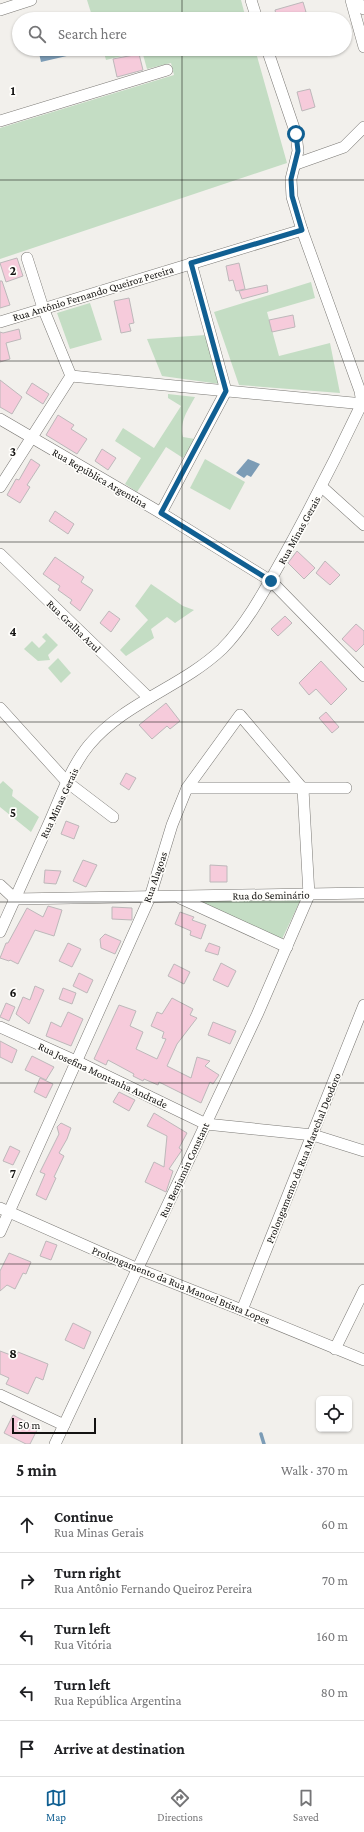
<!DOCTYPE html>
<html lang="en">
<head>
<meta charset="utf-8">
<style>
	:root { --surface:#fff; --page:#f2f2f2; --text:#202124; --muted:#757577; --line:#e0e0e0; --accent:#105f92 }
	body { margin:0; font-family:"Crimson Pro",serif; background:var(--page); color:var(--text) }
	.controls { position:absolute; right:12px; bottom:12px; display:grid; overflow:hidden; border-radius:6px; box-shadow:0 1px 3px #0004 }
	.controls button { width:36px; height:36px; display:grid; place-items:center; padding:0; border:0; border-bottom:1px solid var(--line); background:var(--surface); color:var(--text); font:20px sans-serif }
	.scale { position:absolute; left:12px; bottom:10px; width:84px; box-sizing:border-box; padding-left:4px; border:2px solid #131211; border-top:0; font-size:11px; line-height:14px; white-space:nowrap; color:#131211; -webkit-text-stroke:3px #fffefb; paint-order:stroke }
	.stop { position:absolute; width:12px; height:12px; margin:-9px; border:3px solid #105f92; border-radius:50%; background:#fff }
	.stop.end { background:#105f92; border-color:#fff; box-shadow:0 1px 4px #0008 }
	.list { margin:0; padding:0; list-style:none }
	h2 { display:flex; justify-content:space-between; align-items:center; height:52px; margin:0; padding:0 16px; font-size:17px }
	h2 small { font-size:13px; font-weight:400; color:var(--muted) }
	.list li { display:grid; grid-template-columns:26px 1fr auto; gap:12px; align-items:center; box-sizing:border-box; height:56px; padding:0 16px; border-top:1px solid var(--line) }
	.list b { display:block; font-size:15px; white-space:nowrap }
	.list p { margin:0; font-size:13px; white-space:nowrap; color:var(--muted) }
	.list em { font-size:13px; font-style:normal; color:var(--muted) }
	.icon { flex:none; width:22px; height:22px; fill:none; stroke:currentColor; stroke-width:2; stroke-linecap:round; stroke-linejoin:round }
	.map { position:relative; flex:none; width:364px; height:1444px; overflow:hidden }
	.search { position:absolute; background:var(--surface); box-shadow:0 1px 3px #0004; left:12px; right:12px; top:12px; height:44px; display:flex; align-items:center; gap:10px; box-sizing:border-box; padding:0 14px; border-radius:22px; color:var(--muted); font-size:15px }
	.sheet { height:332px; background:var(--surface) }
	nav { display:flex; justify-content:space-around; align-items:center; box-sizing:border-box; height:56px; border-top:1px solid var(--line); background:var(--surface); font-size:11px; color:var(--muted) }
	nav a { display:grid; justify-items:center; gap:2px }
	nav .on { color:var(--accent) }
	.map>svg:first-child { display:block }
	.green { fill:#c4ddc4 }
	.water { fill:#7c9cb6 }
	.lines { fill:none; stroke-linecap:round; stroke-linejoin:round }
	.stream { stroke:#7c9cb6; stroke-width:3.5 }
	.building { fill:#f6cbdb; stroke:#bdb8ba }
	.minor-casing { stroke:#7b7975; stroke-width:12 }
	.minor { stroke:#fff; stroke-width:11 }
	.route { stroke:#105f92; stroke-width:5 }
	.grid { fill:none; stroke:#131211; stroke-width:1; stroke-opacity:0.55 }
	.labels { text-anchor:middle; stroke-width:3.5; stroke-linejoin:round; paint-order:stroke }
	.street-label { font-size:11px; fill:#131211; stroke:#fffefb }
	.grid-label { font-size:13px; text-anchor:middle; font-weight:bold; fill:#131211; stroke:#fffefb; stroke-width:3.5; stroke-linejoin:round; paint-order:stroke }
</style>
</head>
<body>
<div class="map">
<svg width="364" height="1444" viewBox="0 0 364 1444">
	<rect width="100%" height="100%" fill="#f2f0ec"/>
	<g class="green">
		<polygon points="87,0 241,0 246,19 93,19"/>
		<polygon points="103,49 255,49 287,163 0,259 0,128 174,75 171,63 147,69 142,51 106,60"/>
		<polygon points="311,282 315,298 267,312 279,356 330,343 340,393 239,385 214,312"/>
		<polygon points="90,303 102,340 70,349 57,313"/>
		<polygon points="206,335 220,384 162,376 147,339"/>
		<path d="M168,394L195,397C188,410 179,422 183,437L195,439L183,458L166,447L137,492L125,484L141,458L115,441L123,428L154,448L181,406L168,398Z"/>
		<polygon points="205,459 245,482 230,510 190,488"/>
		<polygon points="151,584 183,606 194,610 175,623 167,617 151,629 154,638 126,656 120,650 148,620 135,606"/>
		<polygon points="46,633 58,645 48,655 50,660 38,661 24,649 32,641 39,648 46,641 42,637"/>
		<polygon points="58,658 71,673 61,683 48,668"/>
		<polygon points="3,781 13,790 12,796 39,817 31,832 0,807 0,784"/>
		<polygon points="302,897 282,939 192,899"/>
	</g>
	<g class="water">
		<polygon points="38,49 69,49 71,55 41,62"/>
		<polygon points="248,459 260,464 251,477 247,475 244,478 236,473"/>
	</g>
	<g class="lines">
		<polyline class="stream" points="261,1434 264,1444"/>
	</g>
	<g class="building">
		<polygon points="303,2 306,12 283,19 277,19 275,10"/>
		<polygon points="139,54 143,70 117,77 113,59"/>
		<polygon points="310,89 315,107 302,111 297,92"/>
		<polygon points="17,258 23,276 6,282 0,263"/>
		<polygon points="239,263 245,289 236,291 233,280 229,281 226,266"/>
		<polygon points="0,281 2,281 10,305 0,308"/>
		<polygon points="267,285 268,292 242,299 239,291"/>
		<polygon points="129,298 134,323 129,324 131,331 121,333 114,301"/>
		<polygon points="293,315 295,327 272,332 269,320"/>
		<polygon points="19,329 21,339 6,343 10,359 0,362 0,332 3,333"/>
		<polygon points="0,380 22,397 12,414 0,407"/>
		<polygon points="32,383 49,394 43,404 26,393"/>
		<polygon points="58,415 74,425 71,429 87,439 77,454 46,435"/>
		<polygon points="102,449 116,458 108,470 95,461"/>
		<polygon points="31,459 40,465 27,485 30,487 20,503 7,495 16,479 19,480"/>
		<polygon points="55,511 74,524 68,534 49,521"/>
		<polygon points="297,551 315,568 304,579 288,563"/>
		<polygon points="55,557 84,577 81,582 93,590 80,611 70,603 72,600 58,590 60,586 43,574"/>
		<polygon points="325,561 340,575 330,585 316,573"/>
		<polygon points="109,611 120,619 111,632 100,623"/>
		<polygon points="285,616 292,623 278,636 271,629"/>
		<polygon points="356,624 364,631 364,644 356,652 342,639"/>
		<polygon points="321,661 347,689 331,705 316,689 309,695 299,683"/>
		<polygon points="166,703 180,721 170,729 167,726 152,739 139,725"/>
		<polygon points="326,712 339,727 332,733 319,718"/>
		<polygon points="126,773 136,778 129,790 120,784"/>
		<polygon points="66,821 79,826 74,839 61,834"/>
		<polygon points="83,860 97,865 86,887 73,881"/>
		<polygon points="210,865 227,866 227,882 210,882"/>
		<polygon points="45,870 61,871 56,884 44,883"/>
		<polygon points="48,906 62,910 54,936 35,930 18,964 10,960 9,961 0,958 6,943 8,943 27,908 43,917"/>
		<polygon points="112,907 132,908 132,920 112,919"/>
		<polygon points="180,912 194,917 192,920 206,925 201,939 190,935 191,931 175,924"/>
		<polygon points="105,934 121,941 115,954 101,948 100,939"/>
		<polygon points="68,943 81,949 72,967 59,961"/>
		<polygon points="209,943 220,947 218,955 205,951"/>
		<polygon points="221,963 236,971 228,987 213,980"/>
		<polygon points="174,964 190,972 184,984 168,976"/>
		<polygon points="79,973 93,980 87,993 73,986"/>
		<polygon points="35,986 44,990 29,1024 16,1014 23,997 30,1000"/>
		<polygon points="63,988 76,993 72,1004 59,999"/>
		<polygon points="172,998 193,1009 190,1015 197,1018 177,1044 167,1066 191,1078 197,1057 210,1061 205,1066 219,1075 213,1084 210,1082 201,1103 159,1082 158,1085 144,1079 143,1081 133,1076 134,1074 108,1060 106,1065 94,1059 119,1005 136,1011 130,1026 143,1032 136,1049 157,1059 166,1039 162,1038 164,1032 151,1026 157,1012 162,1014"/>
		<polygon points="6,1003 15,1007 9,1021 0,1017"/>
		<polygon points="68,1012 83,1019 71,1046 46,1036 51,1022 61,1027"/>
		<polygon points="213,1022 236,1031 230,1044 208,1035"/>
		<polygon points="0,1041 17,1050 12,1063 0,1057"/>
		<polygon points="32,1056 54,1067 46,1080 25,1070"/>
		<polygon points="40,1078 53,1084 46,1098 34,1092"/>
		<polygon points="119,1092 135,1100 129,1111 113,1102"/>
		<polygon points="154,1113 187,1133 179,1148 182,1150 169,1169 173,1171 166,1192 145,1182 154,1162 164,1167 167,1136 147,1126"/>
		<polygon points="61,1123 71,1128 67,1139 59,1153 64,1156 54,1177 56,1178 46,1200 36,1195 45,1174 40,1172 59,1134 57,1127"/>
		<polygon points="10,1146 20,1151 13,1165 3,1161"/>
		<polygon points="46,1241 57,1245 51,1260 40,1256"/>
		<polygon points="9,1253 31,1262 26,1274 23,1273 15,1289 7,1285 0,1291 0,1271"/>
		<polygon points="73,1323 91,1332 84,1349 65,1340"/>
		<polygon points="0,1351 16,1357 18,1352 48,1364 43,1380 36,1377 28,1394 6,1384 9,1378 0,1374"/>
		<polygon points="13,1415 38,1428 30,1444 26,1444 4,1433"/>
	</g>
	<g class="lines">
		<defs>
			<g id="minor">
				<polyline points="251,0 257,19"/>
				<polyline points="351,0 364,47"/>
				<polyline points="356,0 364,9"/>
				<polyline points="0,10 31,0"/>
				<polyline points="0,121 167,70"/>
				<polyline points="296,164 344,147 364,127"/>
				<polyline points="0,322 302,230"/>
				<polyline points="71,376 364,404"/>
				<polyline points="0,419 161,513 271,581 364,676"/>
				<polyline points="0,487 71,376 43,308 27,258"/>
				<polyline points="322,487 364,525"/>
				<polyline points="161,513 226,391 191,263"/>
				<polyline points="0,554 149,698"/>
				<polyline points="0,708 67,782 113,817"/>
				<polyline points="187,788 346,788"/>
				<polyline points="0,885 15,899"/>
				<polyline points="180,898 287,947"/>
				<polyline points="15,899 364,893"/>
				<path d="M0,932C17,895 33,858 50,821C61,796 71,767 89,745C125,702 182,687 222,649C247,624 267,586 284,556C312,505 337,456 362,403L360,391L302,230L292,197L291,179L298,151L296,134L267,49"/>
				<polyline points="0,1027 78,1062 206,1124 313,1135 364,1151"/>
				<polyline points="0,1208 138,1269 242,1310 364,1360"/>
				<polyline points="0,1232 150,897 172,825 187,788 240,715 303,789 309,895 257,1015 55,1444"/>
				<polyline points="242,1310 364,1005"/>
				<polyline points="335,1349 364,1290"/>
				<polyline points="0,1395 64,1425"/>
			</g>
		</defs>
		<use href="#minor" class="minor-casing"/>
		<use href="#minor" class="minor"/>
	</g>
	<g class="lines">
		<polyline class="route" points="271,581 161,513 226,391 191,263 302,230 292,196 291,179 298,151 296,134"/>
	</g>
	<path class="grid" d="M182,0V19M182,49V1444M0,180H364M0,361H364M0,542H364M0,722H364M0,902H364M0,1083H364M0,1264H364"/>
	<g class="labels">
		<g class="street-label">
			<text transform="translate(93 293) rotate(-17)" y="4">Rua Antônio Fernando Queiroz Pereira</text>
			<text transform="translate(100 478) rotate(30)" y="4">Rua República Argentina</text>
			<text transform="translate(299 530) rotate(-61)" y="4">Rua Minas Gerais</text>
			<text transform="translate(74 626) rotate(44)" y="4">Rua Gralha Azul</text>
			<text transform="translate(59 803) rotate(-65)" y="4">Rua Minas Gerais</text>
			<text transform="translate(155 877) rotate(-71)" y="4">Rua Alagoas</text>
			<text transform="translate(271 895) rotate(-1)" y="4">Rua do Seminário</text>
			<text transform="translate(103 1075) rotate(25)" y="4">Rua Josefina Montanha Andrade</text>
			<text transform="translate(303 1158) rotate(-68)" y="4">Prolongamento da Rua Marechal Deodoro</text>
			<text transform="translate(184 1170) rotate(-65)" y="4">Rua Benjamin Constant</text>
			<text transform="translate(181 1285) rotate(22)" y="4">Prolongamento da Rua Manoel Btista Lopes</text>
		</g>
	</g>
	<g class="grid-label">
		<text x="13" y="95">1</text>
		<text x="13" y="275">2</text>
		<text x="13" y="456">3</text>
		<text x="13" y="636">4</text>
		<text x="13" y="817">5</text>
		<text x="13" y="997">6</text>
		<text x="13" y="1178">7</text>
		<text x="13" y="1358">8</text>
	</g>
</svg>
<div class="controls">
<button><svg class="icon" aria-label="locate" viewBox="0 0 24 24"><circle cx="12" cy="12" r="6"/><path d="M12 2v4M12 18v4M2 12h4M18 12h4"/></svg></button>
</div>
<div class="scale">50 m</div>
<div class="stop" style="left:296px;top:134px"></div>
<div class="stop end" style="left:271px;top:581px"></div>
<div class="search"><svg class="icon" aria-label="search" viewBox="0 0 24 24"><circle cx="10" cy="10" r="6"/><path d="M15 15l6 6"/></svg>Search here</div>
</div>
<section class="sheet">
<h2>5 min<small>Walk · 370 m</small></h2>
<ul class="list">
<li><svg class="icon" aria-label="ahead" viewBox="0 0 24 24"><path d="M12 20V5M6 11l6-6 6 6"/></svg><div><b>Continue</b><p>Rua Minas Gerais</p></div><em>60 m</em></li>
<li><svg class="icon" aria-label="right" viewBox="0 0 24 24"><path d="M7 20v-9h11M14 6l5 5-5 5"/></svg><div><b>Turn right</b><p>Rua Antônio Fernando Queiroz Pereira</p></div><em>70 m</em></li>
<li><svg class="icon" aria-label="left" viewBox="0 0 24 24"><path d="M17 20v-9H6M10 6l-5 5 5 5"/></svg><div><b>Turn left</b><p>Rua Vitória</p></div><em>160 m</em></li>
<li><svg class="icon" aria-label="left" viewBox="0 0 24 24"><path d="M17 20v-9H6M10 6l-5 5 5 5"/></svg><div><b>Turn left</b><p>Rua República Argentina</p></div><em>80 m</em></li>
<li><svg class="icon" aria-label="arrive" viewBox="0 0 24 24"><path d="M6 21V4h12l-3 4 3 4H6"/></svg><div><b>Arrive at destination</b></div></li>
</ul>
</section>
<nav>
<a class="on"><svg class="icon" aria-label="map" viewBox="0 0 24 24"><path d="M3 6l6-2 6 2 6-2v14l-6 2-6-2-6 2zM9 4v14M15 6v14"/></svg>Map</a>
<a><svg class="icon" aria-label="directions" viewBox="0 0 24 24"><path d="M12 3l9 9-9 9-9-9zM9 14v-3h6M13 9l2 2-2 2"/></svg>Directions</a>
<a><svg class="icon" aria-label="saved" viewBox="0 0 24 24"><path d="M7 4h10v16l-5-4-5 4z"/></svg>Saved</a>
</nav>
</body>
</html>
